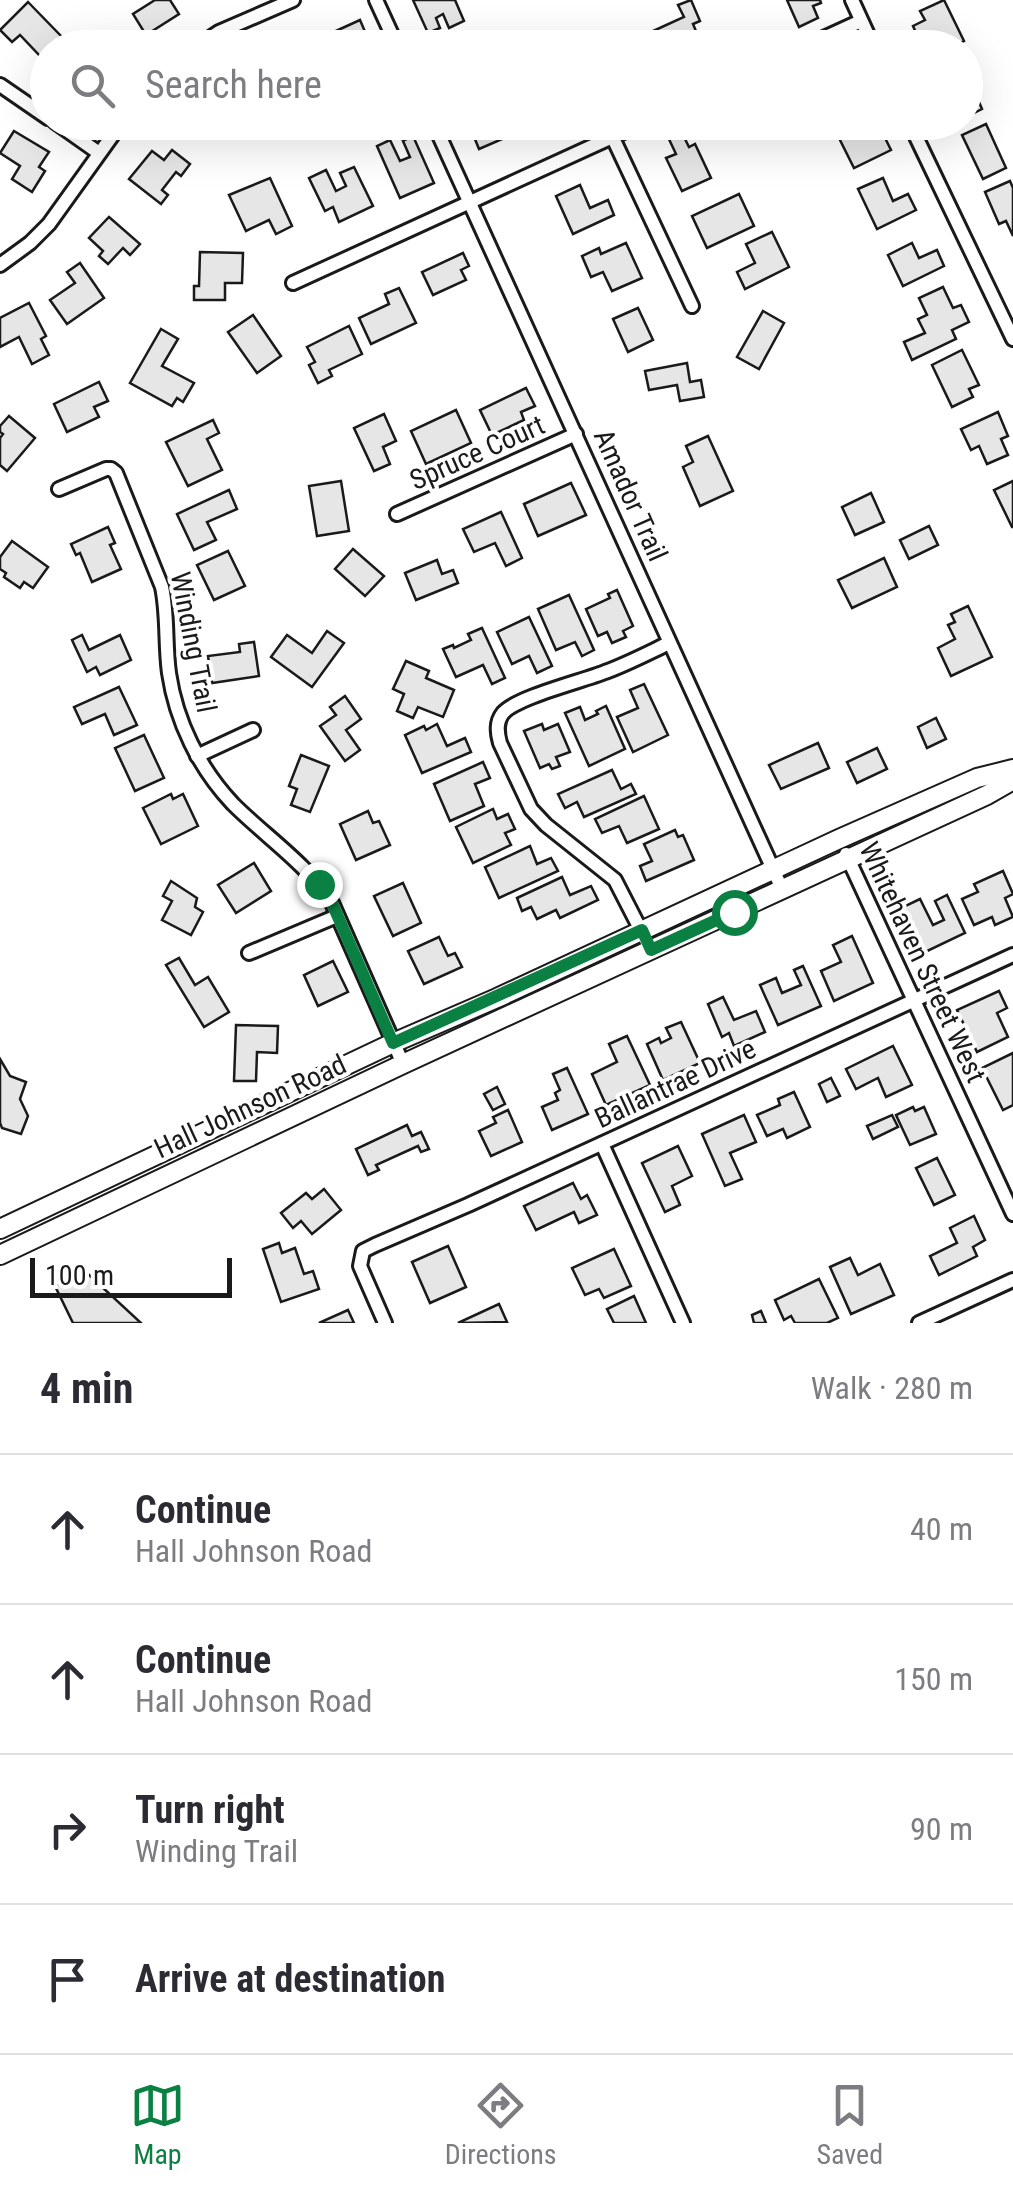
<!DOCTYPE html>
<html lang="en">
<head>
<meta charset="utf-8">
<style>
	:root { --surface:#fff; --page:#f2f2f3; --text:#2b2b33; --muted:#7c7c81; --line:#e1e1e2; --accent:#0b8043 }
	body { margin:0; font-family:"Roboto Condensed",sans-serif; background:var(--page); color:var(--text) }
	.scale { position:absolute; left:30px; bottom:25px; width:202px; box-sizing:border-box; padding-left:10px; border:5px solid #1a1a1a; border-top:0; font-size:28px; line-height:35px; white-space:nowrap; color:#1a1a1a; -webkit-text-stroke:8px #fff; paint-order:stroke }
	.stop { position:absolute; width:30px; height:30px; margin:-22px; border:8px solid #0b8043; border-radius:50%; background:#fff }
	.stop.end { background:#0b8043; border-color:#fff; box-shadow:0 2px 10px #0008 }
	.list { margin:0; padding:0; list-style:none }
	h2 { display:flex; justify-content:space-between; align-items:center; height:130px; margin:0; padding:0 40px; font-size:42px }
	h2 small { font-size:32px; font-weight:400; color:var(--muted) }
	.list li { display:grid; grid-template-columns:65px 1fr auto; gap:30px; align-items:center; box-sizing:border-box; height:150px; padding:0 40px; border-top:2px solid var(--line) }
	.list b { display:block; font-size:38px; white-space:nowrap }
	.list p { margin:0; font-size:32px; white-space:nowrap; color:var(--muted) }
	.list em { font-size:32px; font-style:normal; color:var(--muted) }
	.icon { flex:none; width:55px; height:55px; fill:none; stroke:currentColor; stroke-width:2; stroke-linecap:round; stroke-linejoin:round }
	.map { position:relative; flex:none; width:1013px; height:1323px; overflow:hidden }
	.search { position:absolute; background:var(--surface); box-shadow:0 10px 40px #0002; left:30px; right:30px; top:30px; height:110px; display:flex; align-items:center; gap:25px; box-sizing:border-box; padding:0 35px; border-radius:55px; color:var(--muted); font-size:38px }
	.sheet { height:730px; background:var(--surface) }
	nav { display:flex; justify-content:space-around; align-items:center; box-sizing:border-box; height:140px; border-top:2px solid var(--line); background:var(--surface); font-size:28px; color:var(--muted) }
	nav a { display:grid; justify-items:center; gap:5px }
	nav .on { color:var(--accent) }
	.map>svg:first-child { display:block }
	.building { fill:#e6e6e6; stroke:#1a1a1a; stroke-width:2.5 }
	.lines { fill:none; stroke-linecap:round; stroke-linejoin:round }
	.street-casing { stroke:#1a1a1a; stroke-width:18 }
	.secondary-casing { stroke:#1a1a1a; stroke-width:22 }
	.street { stroke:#fff; stroke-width:12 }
	.secondary { stroke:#fff; stroke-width:18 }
	.route { stroke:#0b8043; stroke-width:12 }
	.labels { text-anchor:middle; stroke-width:8; stroke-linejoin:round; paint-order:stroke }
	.street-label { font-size:28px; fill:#1a1a1a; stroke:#fff }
</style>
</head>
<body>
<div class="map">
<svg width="1013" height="1323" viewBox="0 0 1013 1323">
	<rect width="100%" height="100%" fill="#fff"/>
	<g class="building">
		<polygon points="155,0 170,0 179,14 146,35 133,14"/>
		<polygon points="413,0 455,0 464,21 449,28 443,14 436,18 440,28 428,33"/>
		<polygon points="691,0 700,21 693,24 703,48 658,48 651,32 684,17 678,5"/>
		<polygon points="787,0 820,0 821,3 813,6 818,18 799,27"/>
		<polygon points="944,0 964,41 951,48 923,48 913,26 925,20 920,11"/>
		<polygon points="28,2 62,37 52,48 48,48 48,52 41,57 20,35 12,42 0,30"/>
		<polygon points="360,20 372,48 319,48 316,40"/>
		<polygon points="966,56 979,85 973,88 982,109 966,117"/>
		<polygon points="192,122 216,122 199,133"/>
		<polygon points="243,122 255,122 261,132 252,138"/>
		<polygon points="468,122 528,122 530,127 479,149"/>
		<polygon points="865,122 877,122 891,150 854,168 838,136"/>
		<polygon points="986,124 1006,168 983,179 962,135"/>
		<polygon points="14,131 49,152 39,167 45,171 32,192 12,179 20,166 0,153"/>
		<polygon points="681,131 689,147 695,144 711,178 682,191 666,158 676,154 668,137"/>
		<polygon points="413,136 434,183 400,198 377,146 390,140 400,161 410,157 403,141"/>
		<polygon points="172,150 190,164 181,176 176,172 162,190 168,195 161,204 129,179 152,151 164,160"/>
		<polygon points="354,167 373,206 339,222 333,207 325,211 309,178 326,170 336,191 346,186 340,173"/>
		<polygon points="270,178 292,226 276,234 269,220 246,231 229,195"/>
		<polygon points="883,178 893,201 908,194 916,210 877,229 858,189"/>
		<polygon points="1010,181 1013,188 1013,236 1006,221 999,224 985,192"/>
		<polygon points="580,185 590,208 608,200 614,215 573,234 556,196"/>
		<polygon points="739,194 754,226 707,248 692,216"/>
		<polygon points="109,217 140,244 130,255 123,248 108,264 99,256 103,251 89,238"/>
		<polygon points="772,232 789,267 745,289 737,272 755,263 746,244"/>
		<polygon points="626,243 642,278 612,291 603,272 591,277 582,256 599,248 601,254"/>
		<polygon points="912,243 919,258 937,250 944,266 903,286 888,255"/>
		<polygon points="200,252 243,253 242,283 225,283 225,300 194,300 194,286 199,286"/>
		<polygon points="463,253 469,266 461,270 466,280 433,295 422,272"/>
		<polygon points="80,263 104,298 67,324 50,300 75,283 67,272"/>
		<polygon points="943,287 953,308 961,305 969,322 952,330 956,339 912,360 904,342 925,333 918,319 927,315 919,298"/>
		<polygon points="399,288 416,323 371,344 359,318 389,304 385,294"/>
		<polygon points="29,303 46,336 41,339 49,355 32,364 19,337 0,347 0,318"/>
		<polygon points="638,308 653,340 628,352 613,319"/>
		<polygon points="763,311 784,323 759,369 737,357"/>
		<polygon points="253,315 281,356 257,373 228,332"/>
		<polygon points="349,326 362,354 329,370 332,376 318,383 309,365 315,362 307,347"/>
		<polygon points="161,329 178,339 162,366 194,383 183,402 177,398 172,406 130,383"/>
		<polygon points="962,350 979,385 969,389 973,397 952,407 932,365"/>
		<polygon points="687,363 690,382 701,380 704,397 680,401 677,385 649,390 645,371"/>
		<polygon points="99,382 108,401 94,407 99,417 67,432 54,404"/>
		<polygon points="526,388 535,406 521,412 524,420 492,435 480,410"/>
		<polygon points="456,410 471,443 426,464 411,431"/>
		<polygon points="998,412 1008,436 1001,439 1008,455 987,464 979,446 971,450 961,429"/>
		<polygon points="384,414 396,441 383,447 390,464 374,471 354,428"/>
		<polygon points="9,416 35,438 7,471 0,465 0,438 3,434 0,432 0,426"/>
		<polygon points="213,420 219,433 207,439 222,470 188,486 166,442"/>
		<polygon points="708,436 733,491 700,506 683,467 693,462 686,446"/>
		<polygon points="341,481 349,531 317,536 309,486"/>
		<polygon points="1013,481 1013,527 1012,527 994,490"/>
		<polygon points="571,483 586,515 538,536 524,504"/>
		<polygon points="229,490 237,509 207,522 216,540 194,550 177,514"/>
		<polygon points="871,493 884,522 855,535 842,507"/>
		<polygon points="501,512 522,558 506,566 495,543 474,552 463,529"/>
		<polygon points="929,526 938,545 909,559 900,540"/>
		<polygon points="108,527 115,543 110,545 121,569 92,582 80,553 76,555 71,544"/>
		<polygon points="12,541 48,567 33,588 24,582 20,588 4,577 6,573 0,569 0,557"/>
		<polygon points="353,549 384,576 365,596 335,569"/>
		<polygon points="228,551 245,586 214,600 197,565"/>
		<polygon points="884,558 897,587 852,608 838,580"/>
		<polygon points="437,560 442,574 453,570 458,583 416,600 405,573"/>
		<polygon points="617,590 633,626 623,631 626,637 612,643 607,632 598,636 586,609 610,598 608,594"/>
		<polygon points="569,595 594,650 582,656 575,642 556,650 538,609"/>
		<polygon points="968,606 992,657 951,676 938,648 955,639 948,625 955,622 951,614"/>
		<polygon points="529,617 552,666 537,673 529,656 512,664 497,632"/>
		<polygon points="482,628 505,678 492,684 483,665 456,677 443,649 453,645 454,648 471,640 468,634"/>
		<polygon points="327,631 344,643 312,687 271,657 287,635 312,653"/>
		<polygon points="82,635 89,650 120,635 131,660 100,675 96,667 87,672 72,640"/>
		<polygon points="254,642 259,676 212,683 208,656 240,652 239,644"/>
		<polygon points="406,661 429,671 426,678 454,690 443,717 418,707 413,718 397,711 404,694 393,689"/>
		<polygon points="644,684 668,735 633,752 617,717 638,708 630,690"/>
		<polygon points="119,687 137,725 114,735 105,714 82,724 74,707"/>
		<polygon points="345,696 361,719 346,730 360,750 345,761 320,726 336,715 330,707"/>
		<polygon points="606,706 625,749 589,766 565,713 580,707 585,720 598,714 596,711"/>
		<polygon points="936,718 946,739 927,748 918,727"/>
		<polygon points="437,724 447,746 465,738 471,752 422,773 405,735 424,726 426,730"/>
		<polygon points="542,724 544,730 558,724 570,752 556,757 560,766 552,769 549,764 540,768 524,731"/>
		<polygon points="144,735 164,778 135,791 115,748"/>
		<polygon points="818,743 829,768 781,789 769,765"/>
		<polygon points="877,748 887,769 857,783 847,762"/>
		<polygon points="301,755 329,766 310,812 291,805 297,789 289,786"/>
		<polygon points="483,762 490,778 475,784 484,806 450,821 434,784"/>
		<polygon points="612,770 621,789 631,784 636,794 584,817 577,802 565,808 558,794"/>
		<polygon points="171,794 173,799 183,794 198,826 161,844 143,808"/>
		<polygon points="644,796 659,829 627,843 619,826 602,833 595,819"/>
		<polygon points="493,809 497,819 508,814 515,829 505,833 511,845 473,863 456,827"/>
		<polygon points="368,811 373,823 379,821 390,845 356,860 340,824"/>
		<polygon points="675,830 678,837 683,835 694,860 646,881 640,866 652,861 644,844"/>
		<polygon points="530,846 537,864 551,858 558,871 499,898 485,867"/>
		<polygon points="254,863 271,891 236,913 218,885"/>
		<polygon points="1003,871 1013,894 1005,898 1013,917 995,925 992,917 974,925 962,899 978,892 974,884"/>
		<polygon points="562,877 570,895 591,886 598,900 560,918 556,910 537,919 531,907 522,911 517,898"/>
		<polygon points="171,881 197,898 195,907 203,912 191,935 162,920 172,901 163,896"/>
		<polygon points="403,883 421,923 393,936 374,896"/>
		<polygon points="947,895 965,933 923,953 901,908 920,899 933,925 944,920 935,901"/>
		<polygon points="852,936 873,983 834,1001 821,971 841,962 833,945"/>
		<polygon points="439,937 448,956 455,953 462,967 424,984 408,951"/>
		<polygon points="179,958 195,985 208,977 229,1012 204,1027 166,965"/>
		<polygon points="333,961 348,992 318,1006 304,975"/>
		<polygon points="803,966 821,1006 778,1025 760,985 776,978 782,993 801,985 794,970"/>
		<polygon points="999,991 1007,1008 997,1013 1008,1037 977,1052 957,1010"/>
		<polygon points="723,997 734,1020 756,1011 765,1032 734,1046 729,1033 722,1037 708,1004"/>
		<polygon points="681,1022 700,1063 663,1080 647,1044 659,1038 661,1043 671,1038 666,1028"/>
		<polygon points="236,1025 278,1026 277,1053 257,1052 256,1081 234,1081"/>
		<polygon points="627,1036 650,1085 606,1105 592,1074 617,1062 609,1044"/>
		<polygon points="893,1046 912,1085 886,1097 878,1078 856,1089 846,1069"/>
		<polygon points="1013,1053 1013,1105 1003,1110 982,1068"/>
		<polygon points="0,1059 10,1076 26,1082 20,1099 28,1116 21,1134 2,1128 0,1123"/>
		<polygon points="567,1068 588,1114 552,1130 542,1107 558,1100 555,1093 560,1090 553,1074"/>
		<polygon points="831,1078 840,1096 827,1102 819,1084"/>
		<polygon points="497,1087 505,1104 493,1110 484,1094"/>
		<polygon points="794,1092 810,1127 787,1138 783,1129 767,1136 757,1115 780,1105 778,1099"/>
		<polygon points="913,1107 915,1111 924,1107 936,1134 910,1145 896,1115"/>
		<polygon points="508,1110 522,1142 491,1156 479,1131 496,1123 493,1117"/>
		<polygon points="744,1115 756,1142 730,1153 742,1179 725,1186 702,1134"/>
		<polygon points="892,1115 898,1127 873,1139 867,1126"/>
		<polygon points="407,1125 412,1136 421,1132 429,1149 421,1152 418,1146 376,1165 379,1170 368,1175 356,1149"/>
		<polygon points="678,1146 692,1176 672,1186 680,1205 665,1212 642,1163"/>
		<polygon points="937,1158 955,1195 934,1205 916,1168"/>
		<polygon points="573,1183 581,1199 587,1195 597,1215 579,1223 574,1212 536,1230 524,1206"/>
		<polygon points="324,1189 341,1210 312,1234 301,1221 293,1228 281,1213 306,1193 312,1199"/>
		<polygon points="974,1216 985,1240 973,1247 977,1256 939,1275 930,1256 957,1243 950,1228"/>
		<polygon points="279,1243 282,1253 295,1248 304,1274 313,1271 319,1289 281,1302 263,1249"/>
		<polygon points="448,1246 466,1287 430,1303 412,1262"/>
		<polygon points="614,1249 631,1286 604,1298 599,1289 585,1295 572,1268"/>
		<polygon points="850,1258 858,1275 880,1264 894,1295 851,1314 830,1267"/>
		<polygon points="81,1273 87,1273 141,1323 73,1323 55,1286"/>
		<polygon points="819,1279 838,1318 827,1323 795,1323 791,1316 784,1320 775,1300"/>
		<polygon points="634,1296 646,1323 614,1323 607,1309"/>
		<polygon points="499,1304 507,1322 458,1323"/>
		<polygon points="348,1310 354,1323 319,1323"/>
		<polygon points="761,1311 766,1323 754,1323 752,1315"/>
	</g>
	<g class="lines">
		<defs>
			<g id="street">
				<polyline points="376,0 398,48"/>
				<polyline points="852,0 874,48"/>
				<polyline points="195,48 219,32 293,0"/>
				<polyline points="802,48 861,21"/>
				<polyline points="0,85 48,118"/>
				<polyline points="55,122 99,153"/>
				<polyline points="433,122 782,889"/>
				<polyline points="909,122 1013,339"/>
				<polyline points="613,138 692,306"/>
				<polyline points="0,265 30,243 49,224 122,122"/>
				<polyline points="293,283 645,122"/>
				<path d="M59,489L106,469H111L116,473L162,587C168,615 165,644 169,673C176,721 199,768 233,804C266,837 307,864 332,903L403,1064"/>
				<polyline points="397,514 576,434"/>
				<polyline points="197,756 253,730"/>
				<polyline points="846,854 1013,1214"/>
				<path d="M651,950L615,880L546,825L531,809L500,743C497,732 496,722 503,713C517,697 583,681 605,672C627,664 648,653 669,643"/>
				<polyline points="249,953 337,916"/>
				<polyline points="602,1144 683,1323"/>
				<polyline points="385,1323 360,1266 363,1251 375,1245 468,1205 1013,955"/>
				<polyline points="919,1323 1013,1280"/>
			</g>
			<g id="secondary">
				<polyline points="0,1229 393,1043 497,998 839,839 977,778 1013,769"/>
				<polyline points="0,1255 403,1064 987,795 1013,780"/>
			</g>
		</defs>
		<use href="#street" class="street-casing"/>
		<use href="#secondary" class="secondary-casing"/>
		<use href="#street" class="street"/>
		<use href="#secondary" class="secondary"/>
	</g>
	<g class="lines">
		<polyline class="route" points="319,884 332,903 393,1043 642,930 651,950 734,912"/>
	</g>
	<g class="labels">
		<g class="street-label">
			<text transform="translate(477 452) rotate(-24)" y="10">Spruce Court</text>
			<text transform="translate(631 495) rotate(66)" y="10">Amador Trail</text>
			<text transform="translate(194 642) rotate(79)" y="10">Winding Trail</text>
			<text transform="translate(923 962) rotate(65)" y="10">Whitehaven Street West</text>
			<text transform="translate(675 1083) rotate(-25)" y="10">Ballantrae Drive</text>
			<text transform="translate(250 1106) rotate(-25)" y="10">Hall Johnson Road</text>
		</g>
	</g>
</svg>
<div class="scale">100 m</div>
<div class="stop" style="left:734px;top:912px"></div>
<div class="stop end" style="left:319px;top:884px"></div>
<div class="search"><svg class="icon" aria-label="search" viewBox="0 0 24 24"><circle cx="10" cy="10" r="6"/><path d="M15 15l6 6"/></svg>Search here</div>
</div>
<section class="sheet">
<h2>4 min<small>Walk · 280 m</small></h2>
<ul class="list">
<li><svg class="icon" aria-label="ahead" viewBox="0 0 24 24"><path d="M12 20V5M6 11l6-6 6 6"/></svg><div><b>Continue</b><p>Hall Johnson Road</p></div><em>40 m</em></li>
<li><svg class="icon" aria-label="ahead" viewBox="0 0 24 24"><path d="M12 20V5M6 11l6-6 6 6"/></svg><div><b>Continue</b><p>Hall Johnson Road</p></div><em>150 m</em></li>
<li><svg class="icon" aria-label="right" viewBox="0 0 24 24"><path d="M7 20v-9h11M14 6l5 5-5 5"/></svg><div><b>Turn right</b><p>Winding Trail</p></div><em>90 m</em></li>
<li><svg class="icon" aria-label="arrive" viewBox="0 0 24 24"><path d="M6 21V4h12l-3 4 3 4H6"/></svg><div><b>Arrive at destination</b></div></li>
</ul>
</section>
<nav>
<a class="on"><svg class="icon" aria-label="map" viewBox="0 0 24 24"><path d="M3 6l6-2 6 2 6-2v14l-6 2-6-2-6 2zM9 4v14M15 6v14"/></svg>Map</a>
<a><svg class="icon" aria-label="directions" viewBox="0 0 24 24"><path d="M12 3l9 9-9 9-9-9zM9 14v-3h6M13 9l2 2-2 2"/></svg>Directions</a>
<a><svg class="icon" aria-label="saved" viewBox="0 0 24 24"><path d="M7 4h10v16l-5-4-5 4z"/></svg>Saved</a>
</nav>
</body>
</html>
